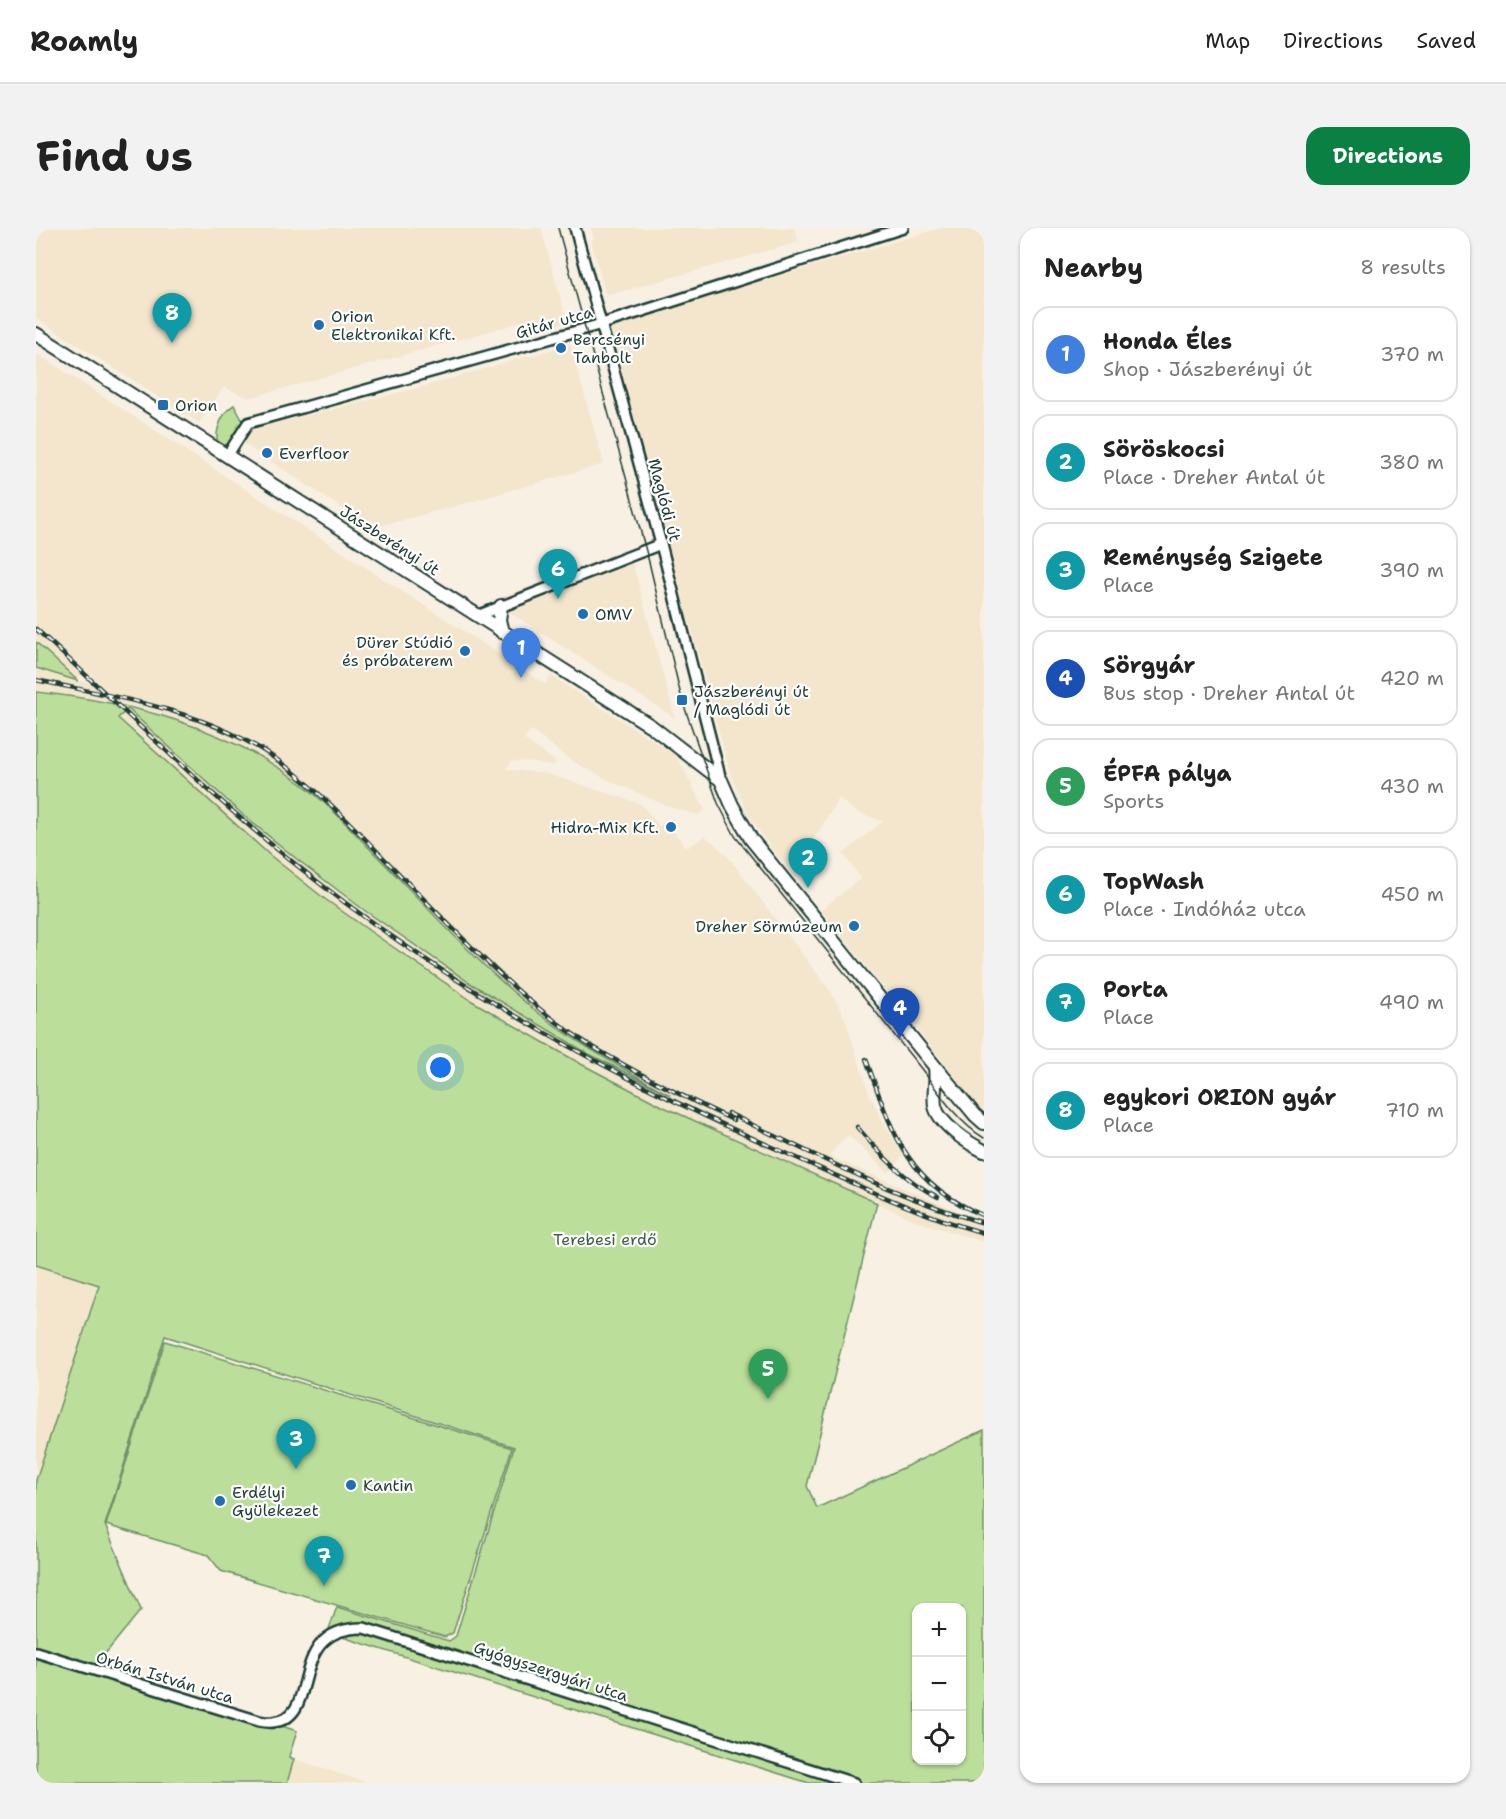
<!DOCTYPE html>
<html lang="en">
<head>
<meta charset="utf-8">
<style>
	:root { --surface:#fff; --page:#f2f2f2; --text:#222; --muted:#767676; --line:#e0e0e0; --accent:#0b8043 }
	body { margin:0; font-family:"Shantell Sans",sans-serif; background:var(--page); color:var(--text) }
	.controls { position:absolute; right:18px; bottom:18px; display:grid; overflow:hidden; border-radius:12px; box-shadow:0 2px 4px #0004 }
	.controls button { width:54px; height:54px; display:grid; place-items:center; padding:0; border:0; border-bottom:2px solid var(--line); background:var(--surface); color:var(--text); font:30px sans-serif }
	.you { position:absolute; left:405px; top:840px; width:21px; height:21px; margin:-15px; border:4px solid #fff; border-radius:50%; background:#1a73e8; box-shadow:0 0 0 9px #1a73e833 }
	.badge { display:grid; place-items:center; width:39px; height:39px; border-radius:50%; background:var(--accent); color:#fff; font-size:20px; font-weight:700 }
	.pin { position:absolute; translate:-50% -50px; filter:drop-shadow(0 2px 3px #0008) }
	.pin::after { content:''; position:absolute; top:32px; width:21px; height:18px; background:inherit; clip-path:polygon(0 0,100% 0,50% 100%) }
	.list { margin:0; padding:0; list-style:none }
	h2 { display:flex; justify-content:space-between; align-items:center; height:78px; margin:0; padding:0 24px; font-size:26px }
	h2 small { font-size:20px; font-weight:400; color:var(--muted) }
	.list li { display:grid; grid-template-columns:39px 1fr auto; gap:18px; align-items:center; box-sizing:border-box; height:96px; margin:0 12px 12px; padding:0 12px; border:2px solid var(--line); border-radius:18px }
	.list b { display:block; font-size:22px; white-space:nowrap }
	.list p { margin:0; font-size:20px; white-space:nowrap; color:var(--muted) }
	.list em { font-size:20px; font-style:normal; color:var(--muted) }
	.icon { flex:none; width:33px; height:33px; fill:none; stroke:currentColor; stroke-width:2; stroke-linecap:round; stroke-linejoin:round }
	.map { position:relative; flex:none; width:948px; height:1555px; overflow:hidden; border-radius:18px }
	header { display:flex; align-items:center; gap:36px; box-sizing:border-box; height:84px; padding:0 30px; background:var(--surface); border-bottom:2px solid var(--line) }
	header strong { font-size:28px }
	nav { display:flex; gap:33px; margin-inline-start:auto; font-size:21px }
	.intro { display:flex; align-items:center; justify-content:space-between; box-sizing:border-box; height:144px; padding:0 36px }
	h1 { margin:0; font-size:42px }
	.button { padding:15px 27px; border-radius:18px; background:var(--accent); color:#fff; font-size:21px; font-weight:700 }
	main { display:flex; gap:36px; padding:0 36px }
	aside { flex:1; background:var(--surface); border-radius:18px; box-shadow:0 2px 4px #0004 }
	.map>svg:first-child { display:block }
	.built { fill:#f3e6cd }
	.green { fill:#bbdf9a; stroke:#6d8e67; stroke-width:1.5; fill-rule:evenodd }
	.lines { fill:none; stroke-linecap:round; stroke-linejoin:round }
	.minor-casing { stroke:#1f3d34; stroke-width:14 }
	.major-casing { stroke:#1f3d34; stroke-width:16 }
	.minor { stroke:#fff; stroke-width:9 }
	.major { stroke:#fff; stroke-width:12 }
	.tram { stroke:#1f3d34; stroke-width:1.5 }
	.rail-casing { stroke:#1f3d34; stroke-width:4.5 }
	.rail { stroke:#fff; stroke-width:2; stroke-dasharray:7; stroke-linecap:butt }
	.poi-dot { fill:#1f6fb2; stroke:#fff; stroke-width:2 }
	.labels { text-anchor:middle; stroke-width:4.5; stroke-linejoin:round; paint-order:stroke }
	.poi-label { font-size:16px; fill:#1f3d34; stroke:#fff; text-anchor:start }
	.street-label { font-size:16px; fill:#1f3d34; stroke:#fff }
	.park-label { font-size:16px; fill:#3e5d48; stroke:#fff }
</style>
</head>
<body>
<header>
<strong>Roamly</strong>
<nav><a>Map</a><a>Directions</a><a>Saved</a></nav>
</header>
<div class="intro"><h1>Find us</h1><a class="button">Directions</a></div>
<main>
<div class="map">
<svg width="948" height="1555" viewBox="0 0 948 1555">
	<rect width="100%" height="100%" fill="#f8f0e2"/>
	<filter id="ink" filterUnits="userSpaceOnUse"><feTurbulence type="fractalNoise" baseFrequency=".0167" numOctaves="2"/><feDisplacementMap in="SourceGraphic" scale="12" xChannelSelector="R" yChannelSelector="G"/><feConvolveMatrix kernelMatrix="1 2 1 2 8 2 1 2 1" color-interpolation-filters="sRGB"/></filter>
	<g filter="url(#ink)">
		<g class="built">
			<polygon points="10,0 505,0 531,94 487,107 483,95 213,170 188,159 163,195 0,90 0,3"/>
			<polygon points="555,0 758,0 763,14 570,68 555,13 558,11"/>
			<polygon points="905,0 948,0 948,882 940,875 785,682 825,650 807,626 847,593 820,584 803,570 766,630 751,640 729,612 712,586 695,548 574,98"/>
			<polygon points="534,116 568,236 424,277 336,300 207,215 217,201 389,158"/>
			<polygon points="0,125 509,456 515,448 640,527 669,582 662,587 636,580 570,551 536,533 495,502 488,511 520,534 518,538 498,534 476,533 470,541 512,546 605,576 623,598 630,594 651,620 668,608 677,614 694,631 795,764 809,791 834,868 851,901 868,927 852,945 812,907 793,928 917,981 948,991 948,1014 883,994 628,879 545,836 436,773 338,706 289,671 236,629 81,491 91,481 207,587 262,632 328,682 434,755 551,825 617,858 553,821 500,783 449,738 267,557 226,530 188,510 124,486 86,476 41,468 0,464 0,440 42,453 63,455 49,442 40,452 0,414"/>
			<polygon points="593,322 639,490 455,373"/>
			<polygon points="0,1037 63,1057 0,1252"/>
			<polygon points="258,1531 332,1555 251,1555"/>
		</g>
		<g class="green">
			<path d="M198,177L209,197C201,209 198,221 182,216C178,204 186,184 198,177Z"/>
			<polygon points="0,414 42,453 0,440"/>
			<path d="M0,464C95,474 188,498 266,556C291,575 313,599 335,622C389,676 440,735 500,783C541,816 588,841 634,867L551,825L434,755L328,682L262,632L207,587L92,481L82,490L236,629L289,671L338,706L436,773L545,836L628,879L841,975L771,1258L781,1280L948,1202V1555H773L303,1408L286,1420L301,1379L413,1413L420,1408L478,1219L129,1108L69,1297L105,1382L60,1437L261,1503L253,1529L258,1531L251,1555H0V1252L63,1057L0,1037ZM880,1380H926V1532H880Z"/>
			<polygon points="129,1113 476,1220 417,1405 409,1409 185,1343 172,1327 70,1297"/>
		</g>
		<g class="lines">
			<defs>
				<g id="minor">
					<polyline points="539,0 625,316 685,552"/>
					<polyline points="191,228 212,195 566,96 867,0"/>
					<polyline points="441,388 625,316"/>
					<path d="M0,1424L223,1493C228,1494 233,1495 237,1494C287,1490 248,1399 328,1400L818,1555"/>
				</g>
				<g id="major">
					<polyline points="0,106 615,498 685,552 696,577 715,611 896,835 939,887 948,895"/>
					<polyline points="465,378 463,392 466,404"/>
					<path d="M899,839C901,852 897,866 899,878C903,896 932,915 948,923"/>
				</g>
			</defs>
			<use href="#minor" class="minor-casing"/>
			<use href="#major" class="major-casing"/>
			<use href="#minor" class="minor"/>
			<use href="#major" class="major"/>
			<path class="tram" d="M522,0L613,334L646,472L682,575L699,608L887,843C905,868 921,893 948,910"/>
			<defs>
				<g id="rail">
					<path d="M0,401C86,479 167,562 258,635C409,757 575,848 752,926C817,955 880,986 948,1005"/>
					<path d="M0,452C78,469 159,480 228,523C267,548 301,582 333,615C372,655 411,696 451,734C483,765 519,796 557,819C602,846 650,870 697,892"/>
					<path d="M830,831C856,904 870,955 948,988"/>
					<path d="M692,885C775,925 859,969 948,995"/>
					<path d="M821,899C844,926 869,953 902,969"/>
				</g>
			</defs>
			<use href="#rail" class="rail-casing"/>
			<use href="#rail" class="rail"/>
		</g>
	</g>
	<g class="poi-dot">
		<circle cx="283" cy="97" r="6"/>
		<circle cx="525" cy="120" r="6"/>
		<rect x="121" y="171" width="12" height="12" rx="3"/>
		<circle cx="231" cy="225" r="6"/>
		<circle cx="547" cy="386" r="6"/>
		<circle cx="429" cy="423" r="6"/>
		<rect x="640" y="466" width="12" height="12" rx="3"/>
		<circle cx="635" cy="599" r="6"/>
		<circle cx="818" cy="698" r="6"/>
		<circle cx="315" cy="1257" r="6"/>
		<circle cx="184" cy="1273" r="6"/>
	</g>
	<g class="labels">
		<g class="poi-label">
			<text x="295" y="94">Orion<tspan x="295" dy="18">Elektronikai Kft.</tspan></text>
			<text x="537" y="117">Bercsényi<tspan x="537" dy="18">Tanbolt</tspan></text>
			<text x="139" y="183">Orion</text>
			<text x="243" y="231">Everfloor</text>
			<text x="559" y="392">OMV</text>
			<text x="417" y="420" text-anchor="end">Dürer Stúdió<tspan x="417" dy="18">és próbaterem</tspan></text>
			<text x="658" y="469">Jászberényi út<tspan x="658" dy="18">/ Maglódi út</tspan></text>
			<text x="623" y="605" text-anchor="end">Hidra-Mix Kft.</text>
			<text x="806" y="704" text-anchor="end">Dreher Sörmúzeum</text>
			<text x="327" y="1263">Kantin</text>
			<text x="196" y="1270">Erdélyi<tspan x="196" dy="18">Gyülekezet</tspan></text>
		</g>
		<g class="street-label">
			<text transform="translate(518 94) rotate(-16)" y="6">Gitár utca</text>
			<text transform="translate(629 272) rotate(75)" y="6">Maglódi út</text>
			<text transform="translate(354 312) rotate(33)" y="6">Jászberényi út</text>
			<text transform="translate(515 1443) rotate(18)" y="6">Gyógyszergyári utca</text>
			<text transform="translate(129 1449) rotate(17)" y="6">Orbán István utca</text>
		</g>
		<g class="park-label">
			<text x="569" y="1017">Terebesi erdő</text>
		</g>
	</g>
</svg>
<div class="controls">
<button>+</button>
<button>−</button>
<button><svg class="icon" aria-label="locate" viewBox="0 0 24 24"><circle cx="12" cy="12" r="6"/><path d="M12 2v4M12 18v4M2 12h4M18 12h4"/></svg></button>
</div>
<div class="you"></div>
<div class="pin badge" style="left:485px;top:450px;background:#3f7fe0">1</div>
<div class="pin badge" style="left:772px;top:660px;background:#0f9aa8">2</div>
<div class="pin badge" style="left:260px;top:1241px;background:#0f9aa8">3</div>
<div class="pin badge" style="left:864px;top:810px;background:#1a4fb4">4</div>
<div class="pin badge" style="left:732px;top:1171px;background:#2e9e5b">5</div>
<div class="pin badge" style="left:522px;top:371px;background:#0f9aa8">6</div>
<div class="pin badge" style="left:288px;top:1358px;background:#0f9aa8">7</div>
<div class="pin badge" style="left:136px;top:115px;background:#0f9aa8">8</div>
</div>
<aside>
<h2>Nearby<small>8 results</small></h2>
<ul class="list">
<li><span class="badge" style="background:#3f7fe0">1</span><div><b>Honda Éles</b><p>Shop · Jászberényi út</p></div><em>370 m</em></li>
<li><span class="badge" style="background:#0f9aa8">2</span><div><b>Söröskocsi</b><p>Place · Dreher Antal út</p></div><em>380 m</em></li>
<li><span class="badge" style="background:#0f9aa8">3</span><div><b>Reménység Szigete</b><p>Place</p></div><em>390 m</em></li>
<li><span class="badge" style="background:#1a4fb4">4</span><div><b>Sörgyár</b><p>Bus stop · Dreher Antal út</p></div><em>420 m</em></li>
<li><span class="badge" style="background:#2e9e5b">5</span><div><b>ÉPFA pálya</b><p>Sports</p></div><em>430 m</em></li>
<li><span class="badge" style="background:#0f9aa8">6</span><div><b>TopWash</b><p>Place · Indóház utca</p></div><em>450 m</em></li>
<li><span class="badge" style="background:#0f9aa8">7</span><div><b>Porta</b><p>Place</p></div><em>490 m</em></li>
<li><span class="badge" style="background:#0f9aa8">8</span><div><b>egykori ORION gyár</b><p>Place</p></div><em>710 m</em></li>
</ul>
</aside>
</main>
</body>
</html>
